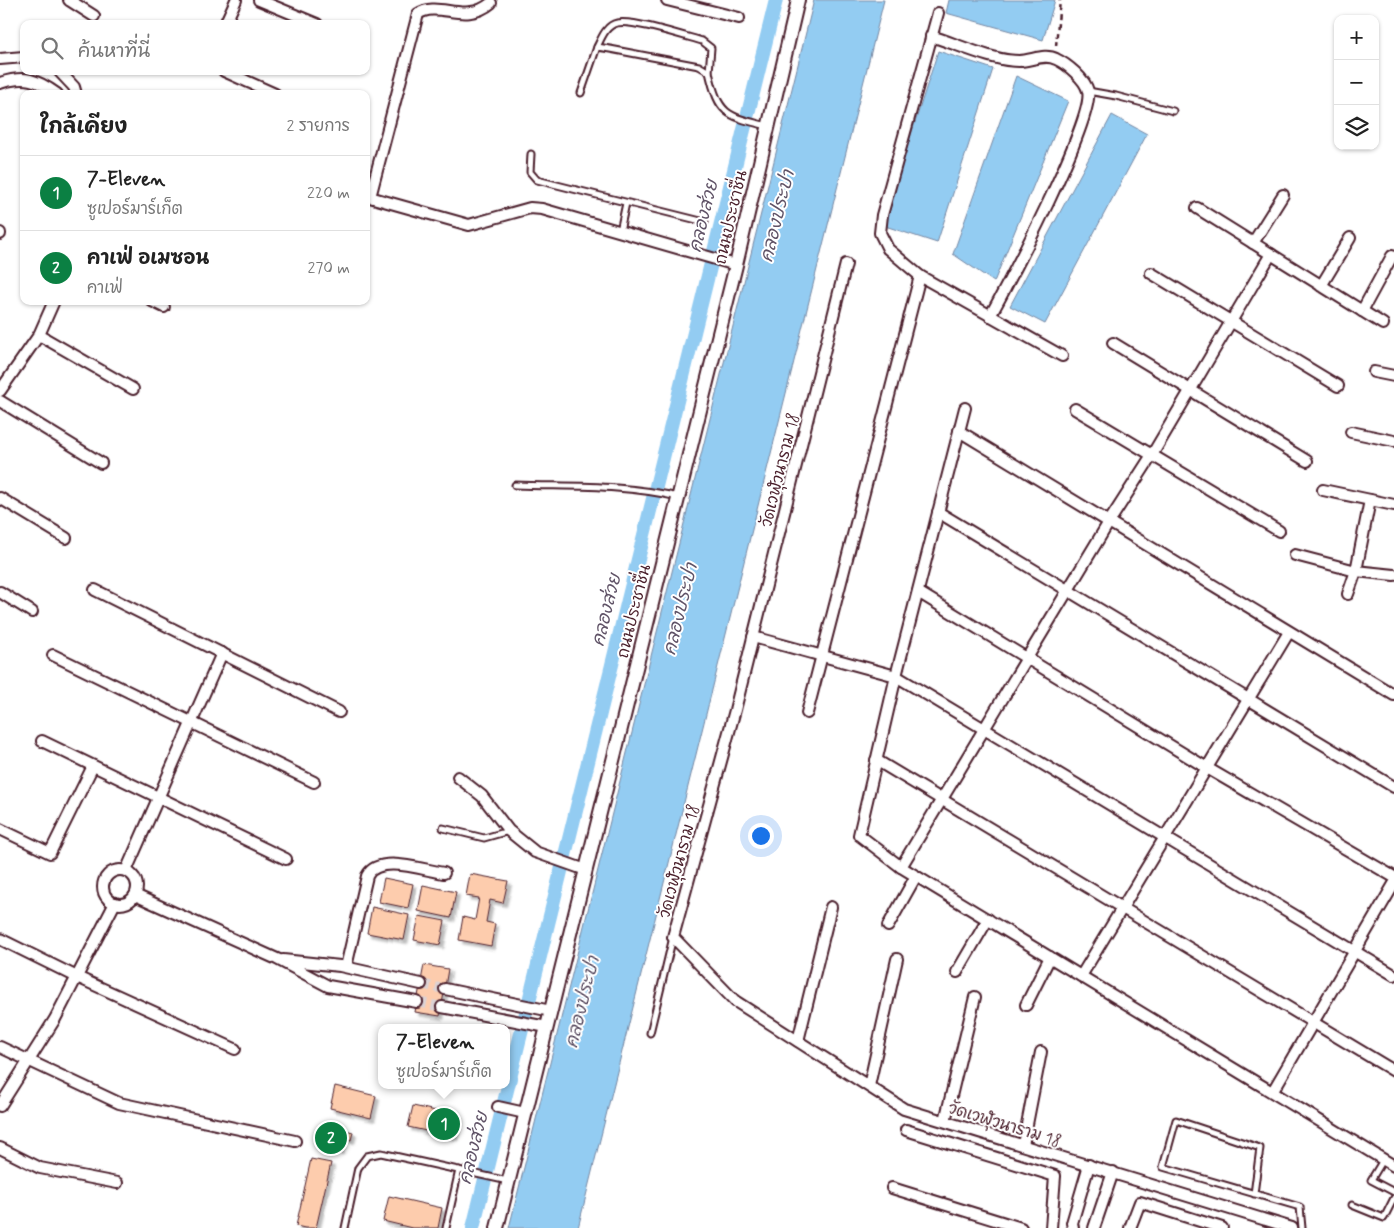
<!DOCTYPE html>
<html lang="th">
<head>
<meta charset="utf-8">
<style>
	:root { --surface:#fff; --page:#f6f6f6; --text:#222; --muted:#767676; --line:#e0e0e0; --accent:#0b8043 }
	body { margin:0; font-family:Mynerve,"Playpen Sans Thai",sans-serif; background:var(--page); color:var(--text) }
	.controls { position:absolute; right:15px; top:15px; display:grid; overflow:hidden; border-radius:10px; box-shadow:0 1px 4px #0004 }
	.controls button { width:45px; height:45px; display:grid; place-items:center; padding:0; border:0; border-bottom:1px solid var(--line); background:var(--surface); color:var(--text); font:25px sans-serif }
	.you { position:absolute; left:760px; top:835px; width:18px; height:18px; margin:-12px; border:4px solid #fff; border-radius:50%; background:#1a73e8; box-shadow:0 0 0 8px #1a73e833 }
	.badge { display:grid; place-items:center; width:32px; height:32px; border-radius:50%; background:var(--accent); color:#fff; font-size:16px; font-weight:700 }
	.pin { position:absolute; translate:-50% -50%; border:2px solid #fff; box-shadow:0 1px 5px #0006 }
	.popup { position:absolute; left:378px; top:1024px; width:132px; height:65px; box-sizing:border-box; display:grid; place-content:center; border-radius:10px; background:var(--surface); filter:drop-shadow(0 1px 4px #0005); font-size:16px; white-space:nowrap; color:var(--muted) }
	.popup b { font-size:19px; color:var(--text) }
	.popup::after { content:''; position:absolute; left:50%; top:100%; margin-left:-10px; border:10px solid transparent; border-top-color:var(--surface) }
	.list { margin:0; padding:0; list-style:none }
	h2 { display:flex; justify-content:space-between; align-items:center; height:65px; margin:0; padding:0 20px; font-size:21px }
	h2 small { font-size:16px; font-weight:400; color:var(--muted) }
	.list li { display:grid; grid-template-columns:32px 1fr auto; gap:15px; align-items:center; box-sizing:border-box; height:75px; padding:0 20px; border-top:1px solid var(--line) }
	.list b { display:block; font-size:19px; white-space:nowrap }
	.list p { margin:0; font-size:16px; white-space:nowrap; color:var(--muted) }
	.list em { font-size:16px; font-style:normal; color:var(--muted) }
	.icon { flex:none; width:28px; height:28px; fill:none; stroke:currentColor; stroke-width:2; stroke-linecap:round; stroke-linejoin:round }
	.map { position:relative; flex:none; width:1394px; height:1228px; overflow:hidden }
	.search { position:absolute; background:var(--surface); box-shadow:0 1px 4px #0004; left:20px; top:20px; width:350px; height:55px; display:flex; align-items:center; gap:12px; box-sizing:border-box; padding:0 18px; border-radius:10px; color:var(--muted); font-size:19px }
	.panel { position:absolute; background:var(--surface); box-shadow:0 1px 4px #0004; left:20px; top:90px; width:350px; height:215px; border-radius:10px }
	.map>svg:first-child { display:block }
	.water { fill:#93ccf2; stroke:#7687a2 }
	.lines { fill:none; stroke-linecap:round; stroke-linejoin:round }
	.canal { stroke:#93ccf2; stroke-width:14 }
	.building { fill:#fdccad; stroke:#4a1f2b; filter:url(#shadow) }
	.minor-tunnel { stroke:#dbd2d5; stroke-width:10; stroke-dasharray:10 5; stroke-linecap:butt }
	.service-casing { stroke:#4a1f2b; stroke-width:9 }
	.minor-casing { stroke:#4a1f2b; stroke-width:14 }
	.tertiary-casing { stroke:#4a1f2b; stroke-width:16 }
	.path { stroke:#4a1f2b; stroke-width:2.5; stroke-dasharray:5 4; stroke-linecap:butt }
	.service { stroke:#fff; stroke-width:5 }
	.minor { stroke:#fff; stroke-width:10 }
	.tertiary { stroke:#fff; stroke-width:12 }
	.labels { text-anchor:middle; stroke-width:4; stroke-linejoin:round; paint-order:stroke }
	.street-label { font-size:16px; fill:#4a1f2b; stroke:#fff }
	.water-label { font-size:18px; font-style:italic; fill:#605367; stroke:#fff }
</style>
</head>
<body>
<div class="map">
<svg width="1394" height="1228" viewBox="0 0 1394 1228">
	<defs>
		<filter id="shadow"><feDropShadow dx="3.5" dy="3.5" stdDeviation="1" flood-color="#0004"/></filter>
	</defs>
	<rect width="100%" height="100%" fill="#fff"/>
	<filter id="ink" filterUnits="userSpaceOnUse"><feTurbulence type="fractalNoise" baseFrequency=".02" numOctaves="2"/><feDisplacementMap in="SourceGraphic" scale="10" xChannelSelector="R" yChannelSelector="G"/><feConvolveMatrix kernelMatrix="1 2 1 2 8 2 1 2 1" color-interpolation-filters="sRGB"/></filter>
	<g filter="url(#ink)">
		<g class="water">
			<polygon points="814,0 884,0 578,1228 509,1228"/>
			<polygon points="949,0 1055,0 1043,40 946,13"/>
			<polygon points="938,51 993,69 937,243 882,225"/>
			<polygon points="1016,76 1068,101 994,282 953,254"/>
			<polygon points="1112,115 1147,134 1045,324 1010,306"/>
		</g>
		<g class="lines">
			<polyline class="canal" points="473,1228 776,0"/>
		</g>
		<g class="building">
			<polygon points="470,874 508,881 503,903 490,900 486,922 495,924 491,946 459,940 463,917 475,920 479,898 466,896"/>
			<polygon points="384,878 413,884 408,908 379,902"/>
			<polygon points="423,885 456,892 451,918 418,911"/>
			<polygon points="372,907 409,915 404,940 367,933"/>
			<polygon points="419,916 445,921 440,945 414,940"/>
			<polygon points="424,965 448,969 440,1016 415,1012"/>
			<polygon points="335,1086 376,1096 371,1118 330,1108"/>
			<polygon points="413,1106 459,1116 454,1137 408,1127"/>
			<polygon points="324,1125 353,1132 351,1140 343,1138 340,1151 318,1146"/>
			<polygon points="311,1159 331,1163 316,1228 305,1228 296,1226"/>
			<polygon points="389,1196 442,1208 438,1228 412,1228 383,1221"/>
		</g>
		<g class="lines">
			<g class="minor-tunnel">
				<polyline points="421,984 445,989"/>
				<polyline points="417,1002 442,1007"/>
			</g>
			<defs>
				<g id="service">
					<path d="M597,47C601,39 606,25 617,23C632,19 684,36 702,41L711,48L709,72"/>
					<polyline points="1088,91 1116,96 1173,111"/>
					<path d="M581,93L597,47L610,49L699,66L709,72C719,115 726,116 768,126"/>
					<polyline points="531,154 530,172 537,180 705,222"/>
					<polyline points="620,231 626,203"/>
					<path d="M515,485C569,487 625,484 678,497"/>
					<polyline points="443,828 484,838 509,831"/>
					<polyline points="650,1033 673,937"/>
					<polyline points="1383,1160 1371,1180 1394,1192"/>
					<polyline points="1254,1194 1260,1148 1176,1120 1163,1167 1300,1207 1302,1228"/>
					<polyline points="1352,1205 1384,1218 1394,1198"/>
					<polyline points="345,1228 358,1168 367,1156 381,1153 508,1181"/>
					<polyline points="446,1228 459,1170"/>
				</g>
				<g id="minor">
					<polyline points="69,0 94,16"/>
					<polyline points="259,0 317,24"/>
					<polyline points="667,0 739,18"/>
					<polyline points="938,13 882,215 880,233 888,249 920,276 1062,356"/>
					<polyline points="225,24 236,0"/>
					<path d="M931,36C957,44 993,61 1019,61C1031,61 1045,53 1056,59C1067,64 1085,79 1088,91C1095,118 1008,285 990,316"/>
					<polyline points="0,59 24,57"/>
					<polyline points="59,71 74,87 76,94"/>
					<polyline points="224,71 275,94"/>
					<path d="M0,83C25,75 36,79 57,94"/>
					<polyline points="366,196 469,225 530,208 542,209 736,265"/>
					<path d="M370,197L418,14C438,0 465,25 491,3"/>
					<polyline points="1197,208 1383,324"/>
					<polyline points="0,233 0,234"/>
					<polyline points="1253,243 1283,195"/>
					<polyline points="846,264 735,710 673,937 735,1001 904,1109 1292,1228"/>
					<polyline points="1151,273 1338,386"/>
					<polyline points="1321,286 1350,238"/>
					<polyline points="152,301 164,307"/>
					<polyline points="1362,311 1392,256"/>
					<polyline points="39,335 133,389"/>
					<polyline points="1113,343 1307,461"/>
					<polyline points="1374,372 1394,376"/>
					<polyline points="0,391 39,335 54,301"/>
					<polyline points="0,401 101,463"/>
					<polyline points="965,408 896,676 859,835 901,867 1394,1166"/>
					<polyline points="1075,409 1279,531"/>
					<polyline points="959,431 1394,695"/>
					<polyline points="1351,432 1394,441"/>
					<polyline points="1323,490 1394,505"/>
					<polyline points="0,498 66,538"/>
					<polyline points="938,512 1394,787"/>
					<polyline points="1295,555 1356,571 1394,575"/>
					<polyline points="95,590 339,712"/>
					<polyline points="0,592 32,612"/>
					<polyline points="918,592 1207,768 1394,877"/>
					<polyline points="1348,594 1356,571 1370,500"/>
					<polyline points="753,637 896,676 1394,975"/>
					<polyline points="53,655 314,782"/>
					<polyline points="807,713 920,276"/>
					<polyline points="42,741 286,859"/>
					<polyline points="876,760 1394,1071"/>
					<polyline points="458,777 482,796 509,831 535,852 586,870"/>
					<polyline points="0,829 50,853 93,766"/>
					<polyline points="901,867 1109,522 1152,455 1271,254"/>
					<circle cx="120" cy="887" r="17"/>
					<polyline points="126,871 222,653"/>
					<polyline points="135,895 277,959 328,986 417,1002"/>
					<polyline points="888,926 916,876"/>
					<polyline points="0,939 77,977 235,1049"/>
					<polyline points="283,960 340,966 421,984"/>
					<path d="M346,967L367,876C378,854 423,870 444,873"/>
					<polyline points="957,972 988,919"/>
					<polyline points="1081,976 1289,632"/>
					<polyline points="445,989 551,1011"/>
					<polyline points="1026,1005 1050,957"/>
					<polyline points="442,1007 547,1027"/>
					<polyline points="798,1041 831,907"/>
					<polyline points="0,1047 119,1103 295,1141"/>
					<polyline points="869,1086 897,959"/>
					<polyline points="1273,1091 1394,884"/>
					<polyline points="0,1106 55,1019 115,903"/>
					<polyline points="498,1107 525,1113"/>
					<polyline points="945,1121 975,997"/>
					<polyline points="906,1130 1055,1176 1051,1228"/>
					<polyline points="1023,1145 1041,1052"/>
					<polyline points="0,1148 40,1168 117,1183"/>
					<polyline points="892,1188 1021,1228"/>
					<polyline points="1073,1228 1072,1223 1089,1165"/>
					<polyline points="1094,1228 1113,1172"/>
					<polyline points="1130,1228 1140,1202 1222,1228"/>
				</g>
				<polyline id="tertiary" points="497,1228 736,265 798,0"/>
			</defs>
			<use href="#service" class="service-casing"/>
			<use href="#minor" class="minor-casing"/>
			<use href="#tertiary" class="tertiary-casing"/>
			<polyline class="path" points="1056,46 1060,0"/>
			<use href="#service" class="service"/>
			<use href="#minor" class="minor"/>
			<use href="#tertiary" class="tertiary"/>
		</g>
	</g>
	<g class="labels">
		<g class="street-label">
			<text transform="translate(730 217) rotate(-77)" y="6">ถนนประชาชื่น</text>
			<text transform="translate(779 470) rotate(-76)" y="6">วัดเวฬุวนาราม 18</text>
			<text transform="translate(633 611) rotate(-76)" y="6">ถนนประชาชื่น</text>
			<text transform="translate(678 861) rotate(-75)" y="6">วัดเวฬุวนาราม 18</text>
			<text transform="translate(1005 1124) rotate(17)" y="6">วัดเวฬุวนาราม 18</text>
		</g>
		<g class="water-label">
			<text transform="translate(703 216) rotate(-76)" y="6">คลองส่วย</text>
			<text transform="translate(777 216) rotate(-76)" y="6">คลองประปา</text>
			<text transform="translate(680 609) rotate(-76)" y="6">คลองประปา</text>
			<text transform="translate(606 610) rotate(-76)" y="6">คลองส่วย</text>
			<text transform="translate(582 1002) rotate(-76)" y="6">คลองประปา</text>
			<text transform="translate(473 1148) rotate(-76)" y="6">คลองส่วย</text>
		</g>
	</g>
</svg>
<div class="controls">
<button>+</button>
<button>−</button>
<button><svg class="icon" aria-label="layers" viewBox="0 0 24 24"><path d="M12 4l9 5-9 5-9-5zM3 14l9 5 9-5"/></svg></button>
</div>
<div class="you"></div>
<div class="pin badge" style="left:444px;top:1124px">1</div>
<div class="popup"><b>7-Eleven</b>ซูเปอร์มาร์เก็ต</div>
<div class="pin badge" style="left:331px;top:1138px">2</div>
<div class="search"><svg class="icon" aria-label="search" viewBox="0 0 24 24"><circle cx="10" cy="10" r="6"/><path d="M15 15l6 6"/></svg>ค้นหาที่นี่</div>
<section class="panel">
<h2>ใกล้เคียง<small>2 รายการ</small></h2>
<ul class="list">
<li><span class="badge">1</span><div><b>7-Eleven</b><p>ซูเปอร์มาร์เก็ต</p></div><em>220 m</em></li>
<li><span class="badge">2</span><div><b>คาเฟ่ อเมซอน</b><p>คาเฟ่</p></div><em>270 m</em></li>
</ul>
</section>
</div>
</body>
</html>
